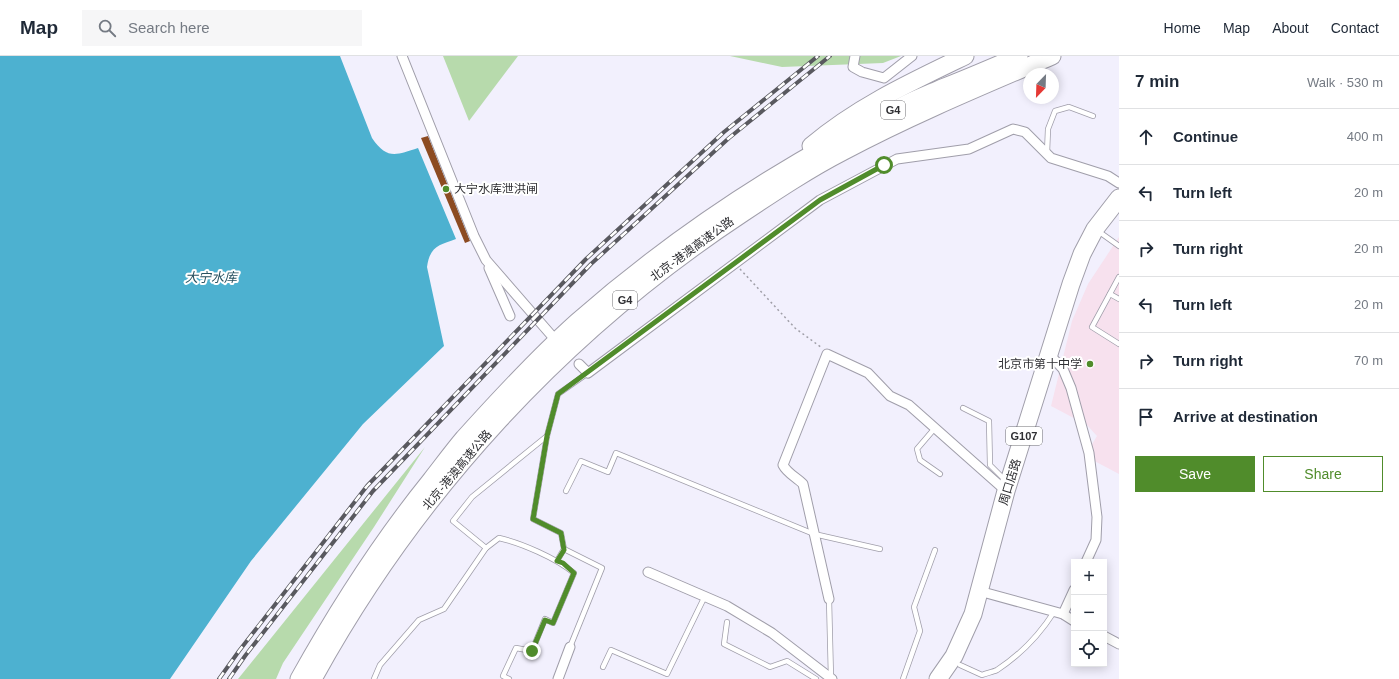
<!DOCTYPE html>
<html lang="en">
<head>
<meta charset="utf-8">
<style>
	:root { --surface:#fff; --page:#f6f6f7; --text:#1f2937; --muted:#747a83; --line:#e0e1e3; --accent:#508c2b }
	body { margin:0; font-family:Helvetica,"Noto Sans SC",sans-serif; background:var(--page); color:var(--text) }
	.controls { position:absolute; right:12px; bottom:12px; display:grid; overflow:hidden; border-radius:0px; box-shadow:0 2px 10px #0003 }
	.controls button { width:36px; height:36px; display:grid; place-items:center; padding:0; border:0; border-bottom:1px solid var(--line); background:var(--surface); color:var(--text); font:20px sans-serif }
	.compass { position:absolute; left:1023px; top:12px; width:36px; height:36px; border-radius:50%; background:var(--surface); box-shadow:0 2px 10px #0003; rotate:203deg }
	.stop { position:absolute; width:12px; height:12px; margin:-9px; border:3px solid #508c2b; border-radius:50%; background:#fff }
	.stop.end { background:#508c2b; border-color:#fff; box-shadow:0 1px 4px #0008 }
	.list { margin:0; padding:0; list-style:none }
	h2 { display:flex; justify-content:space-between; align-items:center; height:52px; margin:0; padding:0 16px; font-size:17px }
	h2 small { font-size:13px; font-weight:400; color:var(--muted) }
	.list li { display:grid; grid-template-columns:26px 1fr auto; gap:12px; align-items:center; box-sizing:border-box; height:56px; padding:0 16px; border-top:1px solid var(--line) }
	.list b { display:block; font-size:15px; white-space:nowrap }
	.list em { font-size:13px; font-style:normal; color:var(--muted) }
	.actions { display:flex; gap:8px; padding:12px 16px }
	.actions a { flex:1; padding:9px 0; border:1px solid var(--accent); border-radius:0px; text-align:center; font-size:14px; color:var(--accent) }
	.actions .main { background:var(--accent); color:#fff }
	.icon { flex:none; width:22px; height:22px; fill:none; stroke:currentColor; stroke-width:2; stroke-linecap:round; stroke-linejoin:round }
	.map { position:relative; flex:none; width:1119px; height:623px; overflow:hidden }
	header { display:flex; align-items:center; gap:24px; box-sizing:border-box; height:56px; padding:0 20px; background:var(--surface); border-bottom:1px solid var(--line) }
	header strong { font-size:19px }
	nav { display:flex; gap:22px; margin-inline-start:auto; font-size:14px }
	.search { width:280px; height:36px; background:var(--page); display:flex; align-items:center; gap:10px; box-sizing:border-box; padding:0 14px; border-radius:0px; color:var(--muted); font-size:15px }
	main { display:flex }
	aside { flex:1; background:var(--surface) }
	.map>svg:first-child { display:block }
	.education { fill:#f7e1ee }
	.green { fill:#b7daac }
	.water { fill:#4db1d0 }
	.building { fill:#8c4b22 }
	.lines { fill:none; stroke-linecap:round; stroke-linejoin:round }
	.lane-casing { stroke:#a09eaa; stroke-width:6 }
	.street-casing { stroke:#a09eaa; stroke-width:11 }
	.highway-casing { stroke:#a09eaa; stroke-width:19 }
	.path { stroke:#a09fa8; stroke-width:1.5; stroke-dasharray:2 3; stroke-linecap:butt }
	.lane { stroke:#fff; stroke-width:4.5 }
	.street { stroke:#fff; stroke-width:9 }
	.highway { stroke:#fff; stroke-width:17 }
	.rail-casing { stroke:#59595f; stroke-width:4 }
	.rail { stroke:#fff; stroke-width:2.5; stroke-dasharray:8; stroke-linecap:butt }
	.route { stroke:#508c2b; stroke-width:5 }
	.poi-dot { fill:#508c2b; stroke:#fff; stroke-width:1.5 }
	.labels { text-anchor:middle; stroke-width:4; stroke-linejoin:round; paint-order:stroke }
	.shield { fill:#fff; stroke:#6d6d70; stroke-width:1 }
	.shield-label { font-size:11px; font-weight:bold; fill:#2f2f33 }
	.poi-label { font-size:12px; fill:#2f2f33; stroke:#fff; text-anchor:start }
	.street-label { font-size:12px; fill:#2f2f33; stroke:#fff }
	.water-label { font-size:13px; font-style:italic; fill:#275160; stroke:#fff }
</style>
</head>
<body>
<header>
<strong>Map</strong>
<div class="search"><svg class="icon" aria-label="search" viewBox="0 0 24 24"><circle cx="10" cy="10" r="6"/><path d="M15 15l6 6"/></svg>Search here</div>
<nav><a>Home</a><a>Map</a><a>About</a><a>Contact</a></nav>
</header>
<main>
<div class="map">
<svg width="1119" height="623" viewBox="0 0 1119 623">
	<rect width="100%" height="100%" fill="#f2f0fd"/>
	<polygon class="education" points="1119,181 1119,418 1085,400 1097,380 1087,369 1051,350 1072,265 1088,228"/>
	<g class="green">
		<polygon points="443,0 518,0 469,65"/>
		<polygon points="730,0 901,0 883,7 782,11"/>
		<polygon points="425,391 374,471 283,607 276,623 238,623"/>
	</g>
	<path class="water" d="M0,0H340L372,82C387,104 396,99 418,92L456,183C439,189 430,190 427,211L444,290L363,368L251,505L170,623H0Z"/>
	<polygon class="building" points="428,80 470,185 465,187 421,82"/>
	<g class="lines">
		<defs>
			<g id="lane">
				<polyline points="1047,97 1048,73 1055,55 1069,51 1093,60"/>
				<polyline points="1098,175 1119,190"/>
				<polyline points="1119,221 1092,271 1119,288"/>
				<polyline points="1110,238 1119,243"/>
				<polyline points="963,352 989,365 990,409 1006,425"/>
				<polyline points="935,372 917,393 920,404 940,418"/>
				<polyline points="566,435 581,405 608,416 616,397 814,478 880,493"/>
				<polyline points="486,492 453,465 472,441 547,380"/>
				<polyline points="564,493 602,512 570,591"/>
				<polyline points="557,505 564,493 561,477 533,463 547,380 558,338 588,317"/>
				<polyline points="829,543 831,622"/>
				<polyline points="727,566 724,588 770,611 787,605 816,623"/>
				<path d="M960,609L982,619C987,617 993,616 997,614C1020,599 1040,578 1054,556"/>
				<polyline points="603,611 611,594 667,618 705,540"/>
				<path d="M374,623L380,609L419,564L444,553L486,492L499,482C521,487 556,502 574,517L553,567L545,563L532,595L516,592L503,620L509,623"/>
				<polyline points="903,623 920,575 914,551 935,494"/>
			</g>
			<g id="street">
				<polyline points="402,0 474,180 486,204 552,280"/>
				<polyline points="855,0 853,11 862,16 884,22 912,0"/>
				<polyline points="489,212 510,260"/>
				<polyline points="1049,298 1063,313 1071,332 1089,397 1097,461 1096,484 1086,506"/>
				<polyline points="579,308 588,317 820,144 897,103 969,93 1013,73 1025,76 1051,102 1108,120 1119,127"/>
				<polyline points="648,516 727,550 772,577 832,623"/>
				<polyline points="979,535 1063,558 1074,565"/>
				<path d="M829,543L803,428C796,421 787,417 783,409L827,298L868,317L890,340L909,349L1006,435"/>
				<polyline points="1063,558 1074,534"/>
				<polyline points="1104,580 1119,588"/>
				<polyline points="558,623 570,591"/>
			</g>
			<g id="highway">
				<path d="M811,90C857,51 911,26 965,0"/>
				<path d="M299,623C338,553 381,486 431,424C442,410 453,395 464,382C500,342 537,302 577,266C675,180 785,108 902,50C915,43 929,38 942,32C968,22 993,11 1019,0"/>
				<path d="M313,623C416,435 564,275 743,157C776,135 809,113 844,95C912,59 982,30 1052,0"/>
				<polyline points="938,623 954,600 973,558 1006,435 1071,228 1082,198 1095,173 1119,142"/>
			</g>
		</defs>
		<use href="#lane" class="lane-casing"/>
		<use href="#street" class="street-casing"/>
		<use href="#highway" class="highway-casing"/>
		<polyline class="path" points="740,213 795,272 822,292"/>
		<use href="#lane" class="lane"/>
		<use href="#street" class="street"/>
		<use href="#highway" class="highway"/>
		<defs>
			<g id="rail">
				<polyline points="219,623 239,595 367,430 586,203 724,76 818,0"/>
				<polyline points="229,623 245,600 373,435 591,208 729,82 830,0"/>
			</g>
		</defs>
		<use href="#rail" class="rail-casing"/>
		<use href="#rail" class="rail"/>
	</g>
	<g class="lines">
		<polyline class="route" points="532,595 545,564 553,567 574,517 563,507 557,505 564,494 561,477 533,463 547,380 558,338 820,144 884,109"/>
	</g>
	<g class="poi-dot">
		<circle cx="446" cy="133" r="4"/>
		<circle cx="1090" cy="308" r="4"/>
	</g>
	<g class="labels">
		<g class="shield">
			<rect x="881" y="45" width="24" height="18" rx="3"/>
			<rect x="613" y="235" width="24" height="18" rx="3"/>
			<rect x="1006" y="371" width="36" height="18" rx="3"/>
		</g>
		<g class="shield-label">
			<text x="893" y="58">G4</text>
			<text x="625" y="248">G4</text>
			<text x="1024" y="384">G107</text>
		</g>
		<g class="poi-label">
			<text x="454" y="137">大宁水库泄洪闸</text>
			<text x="1082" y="312" text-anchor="end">北京市第十中学</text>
		</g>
		<g class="street-label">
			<text transform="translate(692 193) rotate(-36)" y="4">北京-港澳高速公路</text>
			<text transform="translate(457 414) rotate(-50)" y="4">北京-港澳高速公路</text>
			<text transform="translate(1010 426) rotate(-73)" y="4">周口店路</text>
		</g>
		<g class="water-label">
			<text x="211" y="226">大宁水库</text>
		</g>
	</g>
</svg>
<div class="controls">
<button>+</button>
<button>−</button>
<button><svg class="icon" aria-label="locate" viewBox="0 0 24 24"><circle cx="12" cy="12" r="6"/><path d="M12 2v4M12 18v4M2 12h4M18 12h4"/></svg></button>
</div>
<svg class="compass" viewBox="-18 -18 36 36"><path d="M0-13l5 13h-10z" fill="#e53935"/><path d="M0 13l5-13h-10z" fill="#747a83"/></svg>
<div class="stop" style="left:884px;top:109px"></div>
<div class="stop end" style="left:532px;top:595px"></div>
</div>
<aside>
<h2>7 min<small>Walk · 530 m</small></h2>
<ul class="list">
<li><svg class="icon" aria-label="ahead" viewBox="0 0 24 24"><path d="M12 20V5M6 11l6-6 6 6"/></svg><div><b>Continue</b></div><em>400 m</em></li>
<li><svg class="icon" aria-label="left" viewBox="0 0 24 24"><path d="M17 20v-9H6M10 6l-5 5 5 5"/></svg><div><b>Turn left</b></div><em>20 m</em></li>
<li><svg class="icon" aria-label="right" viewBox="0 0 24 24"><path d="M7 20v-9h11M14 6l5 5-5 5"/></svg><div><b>Turn right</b></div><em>20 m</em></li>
<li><svg class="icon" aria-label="left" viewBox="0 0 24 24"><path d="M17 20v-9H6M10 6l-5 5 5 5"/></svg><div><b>Turn left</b></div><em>20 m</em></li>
<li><svg class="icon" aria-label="right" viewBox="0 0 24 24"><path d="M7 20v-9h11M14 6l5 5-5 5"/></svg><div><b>Turn right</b></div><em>70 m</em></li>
<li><svg class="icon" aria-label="arrive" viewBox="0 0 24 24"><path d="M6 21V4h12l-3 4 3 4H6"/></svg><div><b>Arrive at destination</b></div></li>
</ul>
<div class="actions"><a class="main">Save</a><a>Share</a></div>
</aside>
</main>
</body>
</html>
